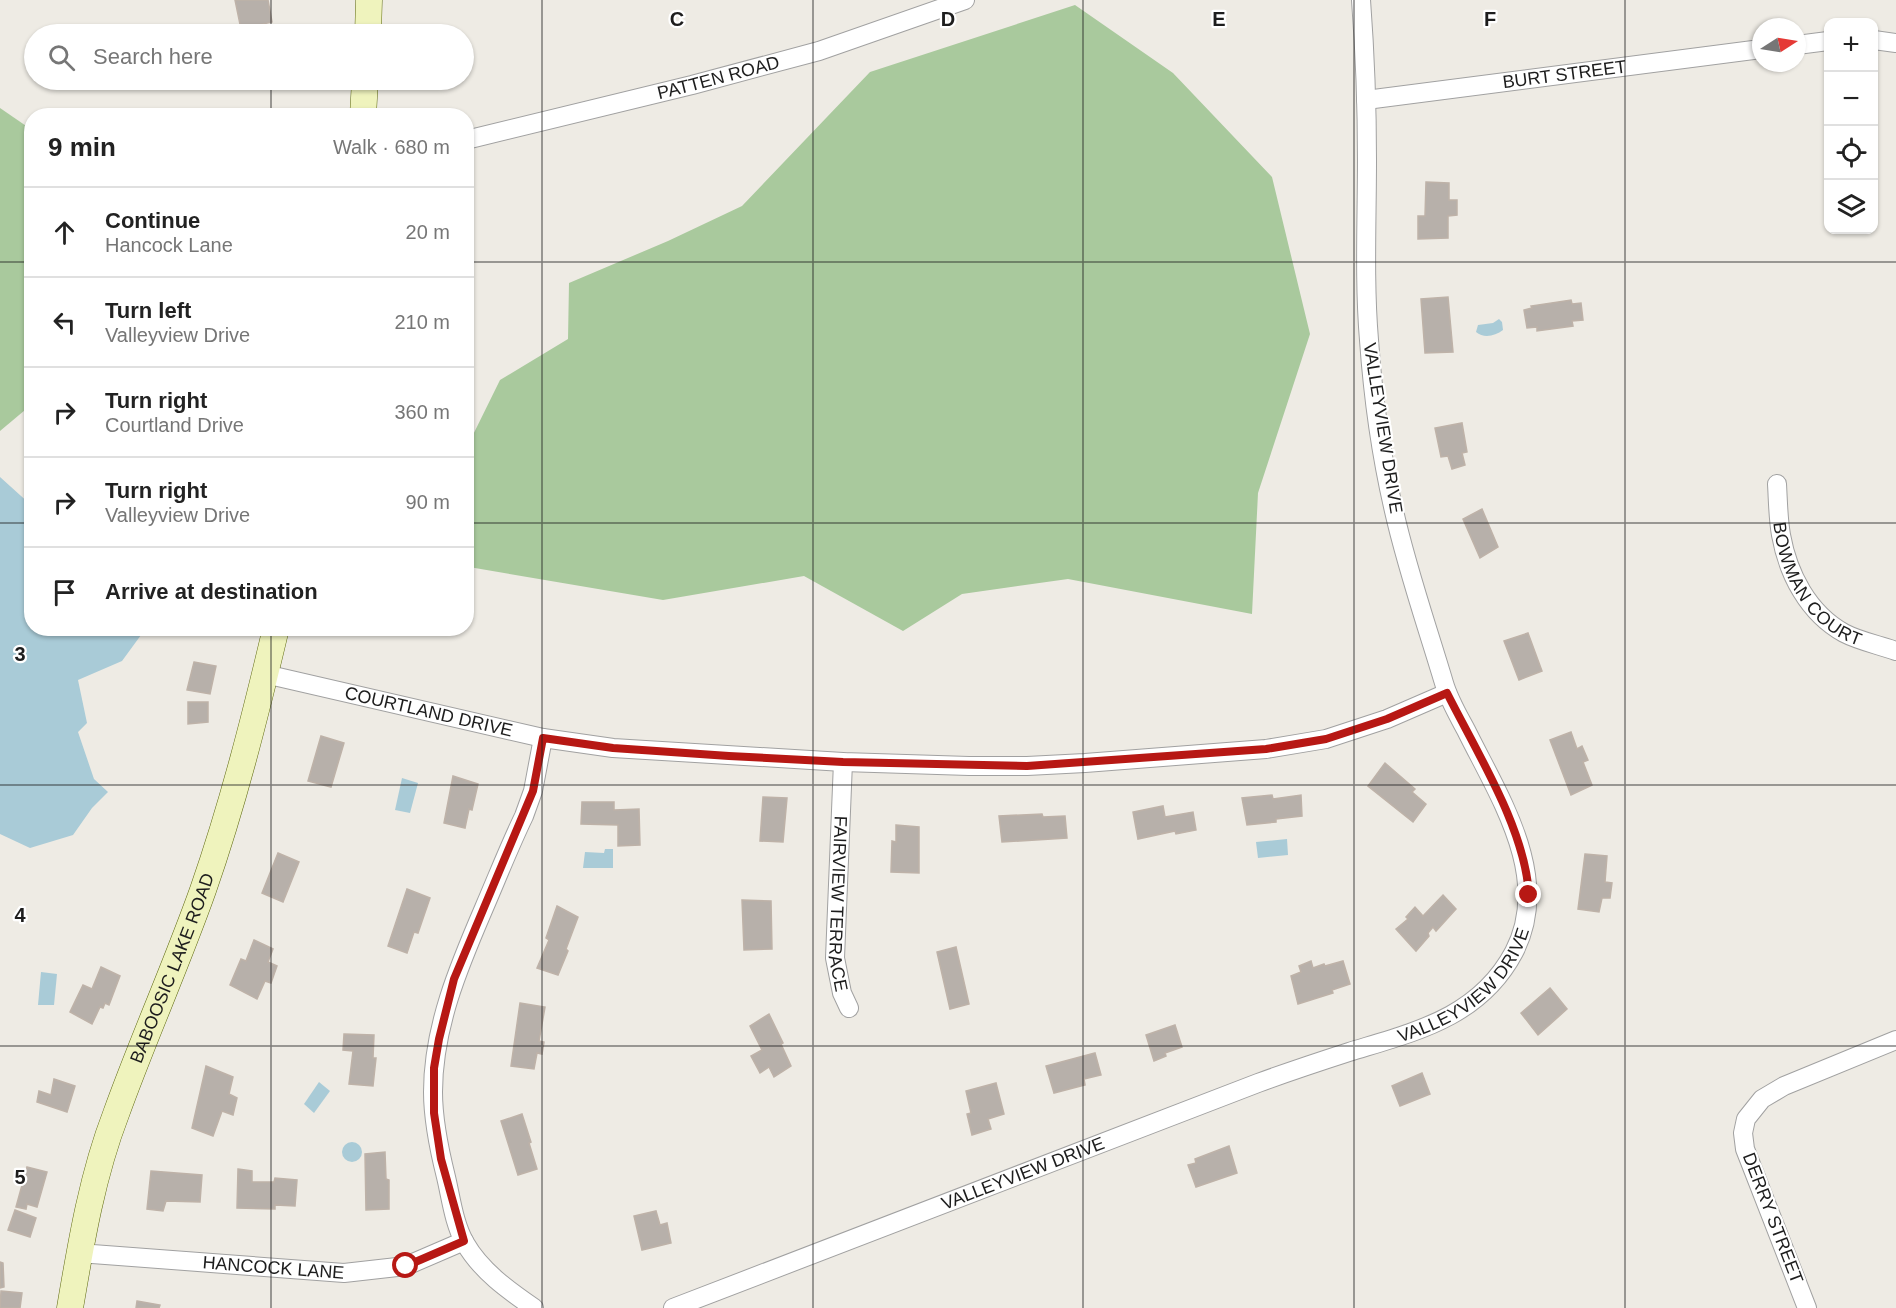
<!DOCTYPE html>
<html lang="en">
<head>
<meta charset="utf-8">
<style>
	:root { --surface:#fff; --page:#f2f2f2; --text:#222; --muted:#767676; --line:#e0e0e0 }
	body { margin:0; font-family:Helvetica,sans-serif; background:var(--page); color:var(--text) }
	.controls { position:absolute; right:18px; top:18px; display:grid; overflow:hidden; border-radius:12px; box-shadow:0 2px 4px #0004 }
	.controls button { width:54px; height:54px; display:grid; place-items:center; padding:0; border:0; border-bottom:2px solid var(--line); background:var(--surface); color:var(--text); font:30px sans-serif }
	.compass { position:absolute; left:1752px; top:18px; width:54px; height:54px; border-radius:50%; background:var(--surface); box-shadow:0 2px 4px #0004; rotate:78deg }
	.stop { position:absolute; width:18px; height:18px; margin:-14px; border:4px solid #b71814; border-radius:50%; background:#fff }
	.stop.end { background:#b71814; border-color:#fff; box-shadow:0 2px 6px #0008 }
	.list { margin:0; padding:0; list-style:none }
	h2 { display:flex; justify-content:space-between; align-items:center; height:78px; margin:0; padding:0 24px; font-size:26px }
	h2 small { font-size:20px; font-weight:400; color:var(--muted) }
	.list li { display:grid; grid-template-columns:39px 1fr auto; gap:18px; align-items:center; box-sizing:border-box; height:90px; padding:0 24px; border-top:2px solid var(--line) }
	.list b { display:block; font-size:22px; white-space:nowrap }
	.list p { margin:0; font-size:20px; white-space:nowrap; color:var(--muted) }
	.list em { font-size:20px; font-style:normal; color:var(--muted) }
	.icon { flex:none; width:33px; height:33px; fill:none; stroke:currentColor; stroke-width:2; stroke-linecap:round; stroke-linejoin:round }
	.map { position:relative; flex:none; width:1896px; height:1308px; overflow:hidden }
	.search { position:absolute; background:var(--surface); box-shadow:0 2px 4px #0004; left:24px; top:24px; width:450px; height:66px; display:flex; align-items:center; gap:15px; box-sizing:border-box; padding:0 21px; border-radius:33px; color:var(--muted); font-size:22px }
	.panel { position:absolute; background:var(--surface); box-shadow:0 2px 4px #0004; left:24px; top:108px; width:450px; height:528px; border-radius:24px }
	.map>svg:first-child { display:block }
	.forest { fill:#a9c99d }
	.water { fill:#a9cbd7 }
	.building { fill:#b7b0aa; stroke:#beb2a8; stroke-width:1.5 }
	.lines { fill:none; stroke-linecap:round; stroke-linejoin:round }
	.street-casing { stroke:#a1a1a1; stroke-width:20 }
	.secondary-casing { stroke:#5e6910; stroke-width:27 }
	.street { stroke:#fff; stroke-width:18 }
	.secondary { stroke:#eff3bd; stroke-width:26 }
	.route { stroke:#b71814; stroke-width:8 }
	.grid { fill:none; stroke:#1d1d1d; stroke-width:1.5; stroke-opacity:0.55 }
	.labels { text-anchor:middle; stroke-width:4.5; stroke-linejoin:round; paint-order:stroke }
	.street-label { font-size:18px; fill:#1d1d1d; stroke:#fff }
	.grid-label { font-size:20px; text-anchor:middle; font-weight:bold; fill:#1d1d1d; stroke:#fff; stroke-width:4.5; stroke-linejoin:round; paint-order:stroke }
</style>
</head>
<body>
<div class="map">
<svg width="1896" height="1308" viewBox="0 0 1896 1308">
	<rect width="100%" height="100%" fill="#eeebe4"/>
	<g class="forest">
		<polygon points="1075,5 1173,73 1272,177 1310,334 1258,493 1252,614 1068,579 962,594 903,631 804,576 663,600 469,567 466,551 467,447 500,380 568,339 569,283 668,241 742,206 870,72"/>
		<polygon points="0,108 32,130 31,405 0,431"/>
	</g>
	<g class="water">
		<path d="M1499,319L1502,322L1503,330C1495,336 1484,339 1476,332L1478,325L1493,323Z"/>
		<polygon points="0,477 31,505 32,628 142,629 141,635 122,661 78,680 87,723 78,732 94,779 108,792 92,808 73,835 30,848 0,834"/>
		<polygon points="402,778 418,783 410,813 395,810"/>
		<polygon points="1287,839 1288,855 1258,858 1256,842"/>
		<polygon points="605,849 613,849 613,868 583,868 585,852 604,853"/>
		<polygon points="41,972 57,974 54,1005 38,1005"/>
		<polygon points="319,1082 330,1091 314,1113 304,1104"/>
		<circle cx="352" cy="1152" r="10"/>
	</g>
	<g class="building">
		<polygon points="235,0 268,0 272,22 241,29"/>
		<polygon points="1426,182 1449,183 1449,200 1457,200 1457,215 1448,216 1448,238 1418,239 1418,216 1425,216"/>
		<polygon points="1448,297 1453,352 1425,353 1421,299"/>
		<polygon points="1571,300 1572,304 1581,303 1583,320 1572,321 1573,326 1537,331 1537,327 1527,328 1524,310 1532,308 1531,306"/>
		<polygon points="1462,423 1467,452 1462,453 1465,465 1452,469 1448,456 1441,457 1435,428"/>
		<polygon points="1482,509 1498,547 1480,558 1463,519"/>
		<polygon points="1528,633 1542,671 1519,680 1504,641"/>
		<polygon points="194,662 216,666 210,694 187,690"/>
		<polygon points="188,702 208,702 208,722 188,724"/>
		<polygon points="1571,732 1577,749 1582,746 1588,760 1583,762 1592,785 1571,795 1550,740"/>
		<polygon points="321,736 344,743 331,787 308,781"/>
		<polygon points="1385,763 1415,789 1412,792 1426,804 1413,822 1368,786"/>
		<polygon points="453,776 478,784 472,810 469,809 465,828 444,823"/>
		<polygon points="1272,795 1273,799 1301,795 1302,816 1276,819 1276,822 1247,825 1242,798"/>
		<polygon points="763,797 787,798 783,842 760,841"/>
		<polygon points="582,802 614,802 614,810 639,809 640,845 618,846 618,825 581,824"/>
		<polygon points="1163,806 1165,817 1193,812 1196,830 1176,834 1175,831 1138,839 1133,812"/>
		<polygon points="1042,814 1043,817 1065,816 1067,838 1002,842 999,816"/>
		<polygon points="896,825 919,827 919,873 891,872 892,841 896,842"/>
		<polygon points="278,853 299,862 283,902 262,893"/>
		<polygon points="1585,854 1607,856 1605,882 1612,883 1610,898 1602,898 1599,912 1578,909"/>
		<polygon points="407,889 430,898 418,933 414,932 407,953 388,946"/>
		<polygon points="1443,895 1456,909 1436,931 1433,927 1428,933 1429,936 1416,951 1396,929 1408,919 1406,917 1415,907 1423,916"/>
		<polygon points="742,900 771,901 772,949 744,950"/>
		<polygon points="557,906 578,917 566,949 568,951 558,975 537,968 549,940 546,938"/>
		<polygon points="254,940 273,949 268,962 277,966 271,983 265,981 257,999 230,985 241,959 246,961"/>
		<polygon points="956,947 969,1004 950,1009 937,952"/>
		<polygon points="1311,961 1313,968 1324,964 1325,966 1343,961 1350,984 1332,990 1333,993 1298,1004 1291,976 1301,972 1299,966"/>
		<polygon points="101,967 120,976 109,1005 105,1003 103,1008 100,1007 92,1024 70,1012 83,985 92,989"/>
		<polygon points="1550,988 1567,1009 1538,1035 1521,1013"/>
		<polygon points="520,1003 545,1007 539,1041 544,1042 542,1054 537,1053 534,1069 511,1066"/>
		<polygon points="769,1014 783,1043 781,1044 791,1066 774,1077 769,1067 760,1073 751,1056 762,1050 750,1026"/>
		<polygon points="1175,1025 1182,1047 1165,1053 1166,1056 1154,1061 1146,1035"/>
		<polygon points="344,1034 374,1035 373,1058 376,1058 373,1086 349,1084 353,1051 343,1050"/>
		<polygon points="1095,1053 1101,1075 1084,1079 1085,1085 1054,1093 1046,1066"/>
		<polygon points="206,1066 233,1077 229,1094 237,1098 233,1115 222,1111 213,1136 192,1128"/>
		<polygon points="1422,1073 1430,1094 1400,1106 1392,1086"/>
		<polygon points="54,1079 75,1086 67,1112 37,1102 39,1091 51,1095"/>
		<polygon points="996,1083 1004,1114 988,1119 991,1129 972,1135 967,1114 971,1113 966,1091"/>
		<polygon points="522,1114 531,1142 529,1143 537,1169 518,1175 501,1121"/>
		<polygon points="1229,1146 1237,1173 1196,1187 1188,1165 1196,1163 1195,1159"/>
		<polygon points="385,1152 386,1179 389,1180 389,1209 366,1210 365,1154"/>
		<polygon points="27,1167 47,1172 37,1207 27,1204 26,1209 16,1207"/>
		<polygon points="238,1169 252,1171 252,1182 274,1182 275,1178 297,1180 295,1206 275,1205 275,1209 237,1208"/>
		<polygon points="151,1171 202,1175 200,1202 166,1201 163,1211 147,1209"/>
		<polygon points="15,1210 36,1218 30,1237 8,1230"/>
		<polygon points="656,1211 660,1225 667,1223 671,1243 642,1250 634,1216"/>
		<polygon points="0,1262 3,1263 4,1287 0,1288"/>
		<polygon points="1,1291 22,1293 20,1308 0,1308"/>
		<polygon points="137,1301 160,1305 159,1308 136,1308"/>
	</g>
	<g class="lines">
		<defs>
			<g id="street">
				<polyline points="1874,40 1896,43"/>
				<polyline points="1797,45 1828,41"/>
				<path id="s1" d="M1366,100L1761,49"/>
				<path id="s2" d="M466,140L692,85L819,51L965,0"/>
				<path id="s3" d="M1777,484C1778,500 1778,518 1781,535C1788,574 1808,613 1844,633C1859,641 1879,645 1896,651"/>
				<path id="s4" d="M265,674L543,738L613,748L843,762L969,766H1027L1085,763L1266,749L1326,739L1387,719L1447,693"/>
				<path id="s5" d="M843,762L835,958L842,993L849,1008"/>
				<path id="s6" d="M79,1253L344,1273L406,1266L464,1241"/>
				<path d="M534,1308C508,1290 481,1271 465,1243C454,1224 451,1198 446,1177C439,1149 433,1120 433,1092C433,1027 459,966 484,908C497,878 509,847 524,816L533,791L543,738"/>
				<path id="s7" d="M673,1308L1258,1083C1288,1072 1318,1062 1349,1052C1414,1032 1479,1018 1514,952C1553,877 1499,797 1466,730C1458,715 1449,700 1444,683C1427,626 1407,569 1394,511C1381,455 1373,397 1369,340C1364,280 1367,220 1367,160C1367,107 1365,53 1361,0"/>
				<polyline points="1807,1308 1745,1149 1743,1133 1746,1119 1762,1099 1784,1086 1896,1040"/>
			</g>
			<g id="secondary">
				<polyline points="368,34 369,0"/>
				<polyline points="363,116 365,80"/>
				<path id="s8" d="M70,1308C81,1243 92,1176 116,1114C143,1039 176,966 203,890C233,804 255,717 276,628"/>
			</g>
		</defs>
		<use href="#street" class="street-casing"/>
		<use href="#secondary" class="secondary-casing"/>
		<use href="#street" class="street"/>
		<use href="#secondary" class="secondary"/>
	</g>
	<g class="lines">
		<path class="route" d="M406,1266L464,1241L441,1159L434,1113V1068L439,1039L454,979L533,791L543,738L613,748L729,756L843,762L1027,766L1266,749L1326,739L1387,719L1447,693C1477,753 1525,828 1529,895"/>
	</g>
	<path class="grid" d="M271,0V34M542,0V1308M813,0V1308M1083,0V1308M1354,0V1308M1625,0V1308M271,80V116M0,262H32M466,262H1896M0,523H32M466,523H1896M271,628V1308M0,785H1896M0,1046H1896"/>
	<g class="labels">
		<g class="street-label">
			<text dy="6" stroke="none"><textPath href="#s1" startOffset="200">BURT STREET</textPath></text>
			<text dy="6" stroke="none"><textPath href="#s2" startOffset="260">PATTEN ROAD</textPath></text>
			<text transform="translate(1383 428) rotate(81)" y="6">VALLEYVIEW DRIVE</text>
			<text dy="6" stroke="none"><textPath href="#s3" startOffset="114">BOWMAN COURT</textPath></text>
			<text dy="6" stroke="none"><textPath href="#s4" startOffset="168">COURTLAND DRIVE</textPath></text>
			<text dy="6" stroke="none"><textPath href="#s5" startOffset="142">FAIRVIEW TERRACE</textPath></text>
			<text dy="6" stroke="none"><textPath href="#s8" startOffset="356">BABOOSIC LAKE ROAD</textPath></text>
			<text dy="6" stroke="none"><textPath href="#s7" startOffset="861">VALLEYVIEW DRIVE</textPath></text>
			<text dy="6" stroke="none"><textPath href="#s7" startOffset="375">VALLEYVIEW DRIVE</textPath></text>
			<text transform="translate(1773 1218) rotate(69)" y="6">DERRY STREET</text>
			<text dy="6" stroke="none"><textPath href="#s6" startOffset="195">HANCOCK LANE</textPath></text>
		</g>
	</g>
	<g class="grid-label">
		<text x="677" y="26">C</text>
		<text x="948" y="26">D</text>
		<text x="1219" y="26">E</text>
		<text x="1490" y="26">F</text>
		<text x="20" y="661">3</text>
		<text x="20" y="922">4</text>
		<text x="20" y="1184">5</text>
	</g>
</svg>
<div class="controls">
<button>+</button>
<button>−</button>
<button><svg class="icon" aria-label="locate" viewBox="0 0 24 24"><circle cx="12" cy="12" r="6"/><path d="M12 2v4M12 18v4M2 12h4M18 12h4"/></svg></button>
<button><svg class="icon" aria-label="layers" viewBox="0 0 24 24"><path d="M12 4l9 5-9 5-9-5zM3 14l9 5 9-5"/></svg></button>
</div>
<svg class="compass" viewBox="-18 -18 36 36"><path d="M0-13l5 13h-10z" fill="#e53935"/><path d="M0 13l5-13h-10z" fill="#767676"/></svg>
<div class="stop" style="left:406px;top:1266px"></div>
<div class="stop end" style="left:1529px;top:895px"></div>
<div class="search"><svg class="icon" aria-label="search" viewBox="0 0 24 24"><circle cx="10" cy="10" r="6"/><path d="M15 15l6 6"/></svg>Search here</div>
<section class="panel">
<h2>9 min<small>Walk · 680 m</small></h2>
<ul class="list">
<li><svg class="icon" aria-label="ahead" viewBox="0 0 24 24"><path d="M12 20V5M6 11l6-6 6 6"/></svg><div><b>Continue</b><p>Hancock Lane</p></div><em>20 m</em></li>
<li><svg class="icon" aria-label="left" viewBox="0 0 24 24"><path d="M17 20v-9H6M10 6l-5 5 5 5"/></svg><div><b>Turn left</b><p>Valleyview Drive</p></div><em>210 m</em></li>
<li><svg class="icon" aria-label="right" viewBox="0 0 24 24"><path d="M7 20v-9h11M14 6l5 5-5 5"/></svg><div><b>Turn right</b><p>Courtland Drive</p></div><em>360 m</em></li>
<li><svg class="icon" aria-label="right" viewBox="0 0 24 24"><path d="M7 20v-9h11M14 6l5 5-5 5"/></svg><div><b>Turn right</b><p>Valleyview Drive</p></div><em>90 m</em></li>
<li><svg class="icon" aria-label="arrive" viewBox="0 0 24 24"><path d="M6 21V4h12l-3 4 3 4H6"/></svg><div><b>Arrive at destination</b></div></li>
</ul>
</section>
</div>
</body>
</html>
